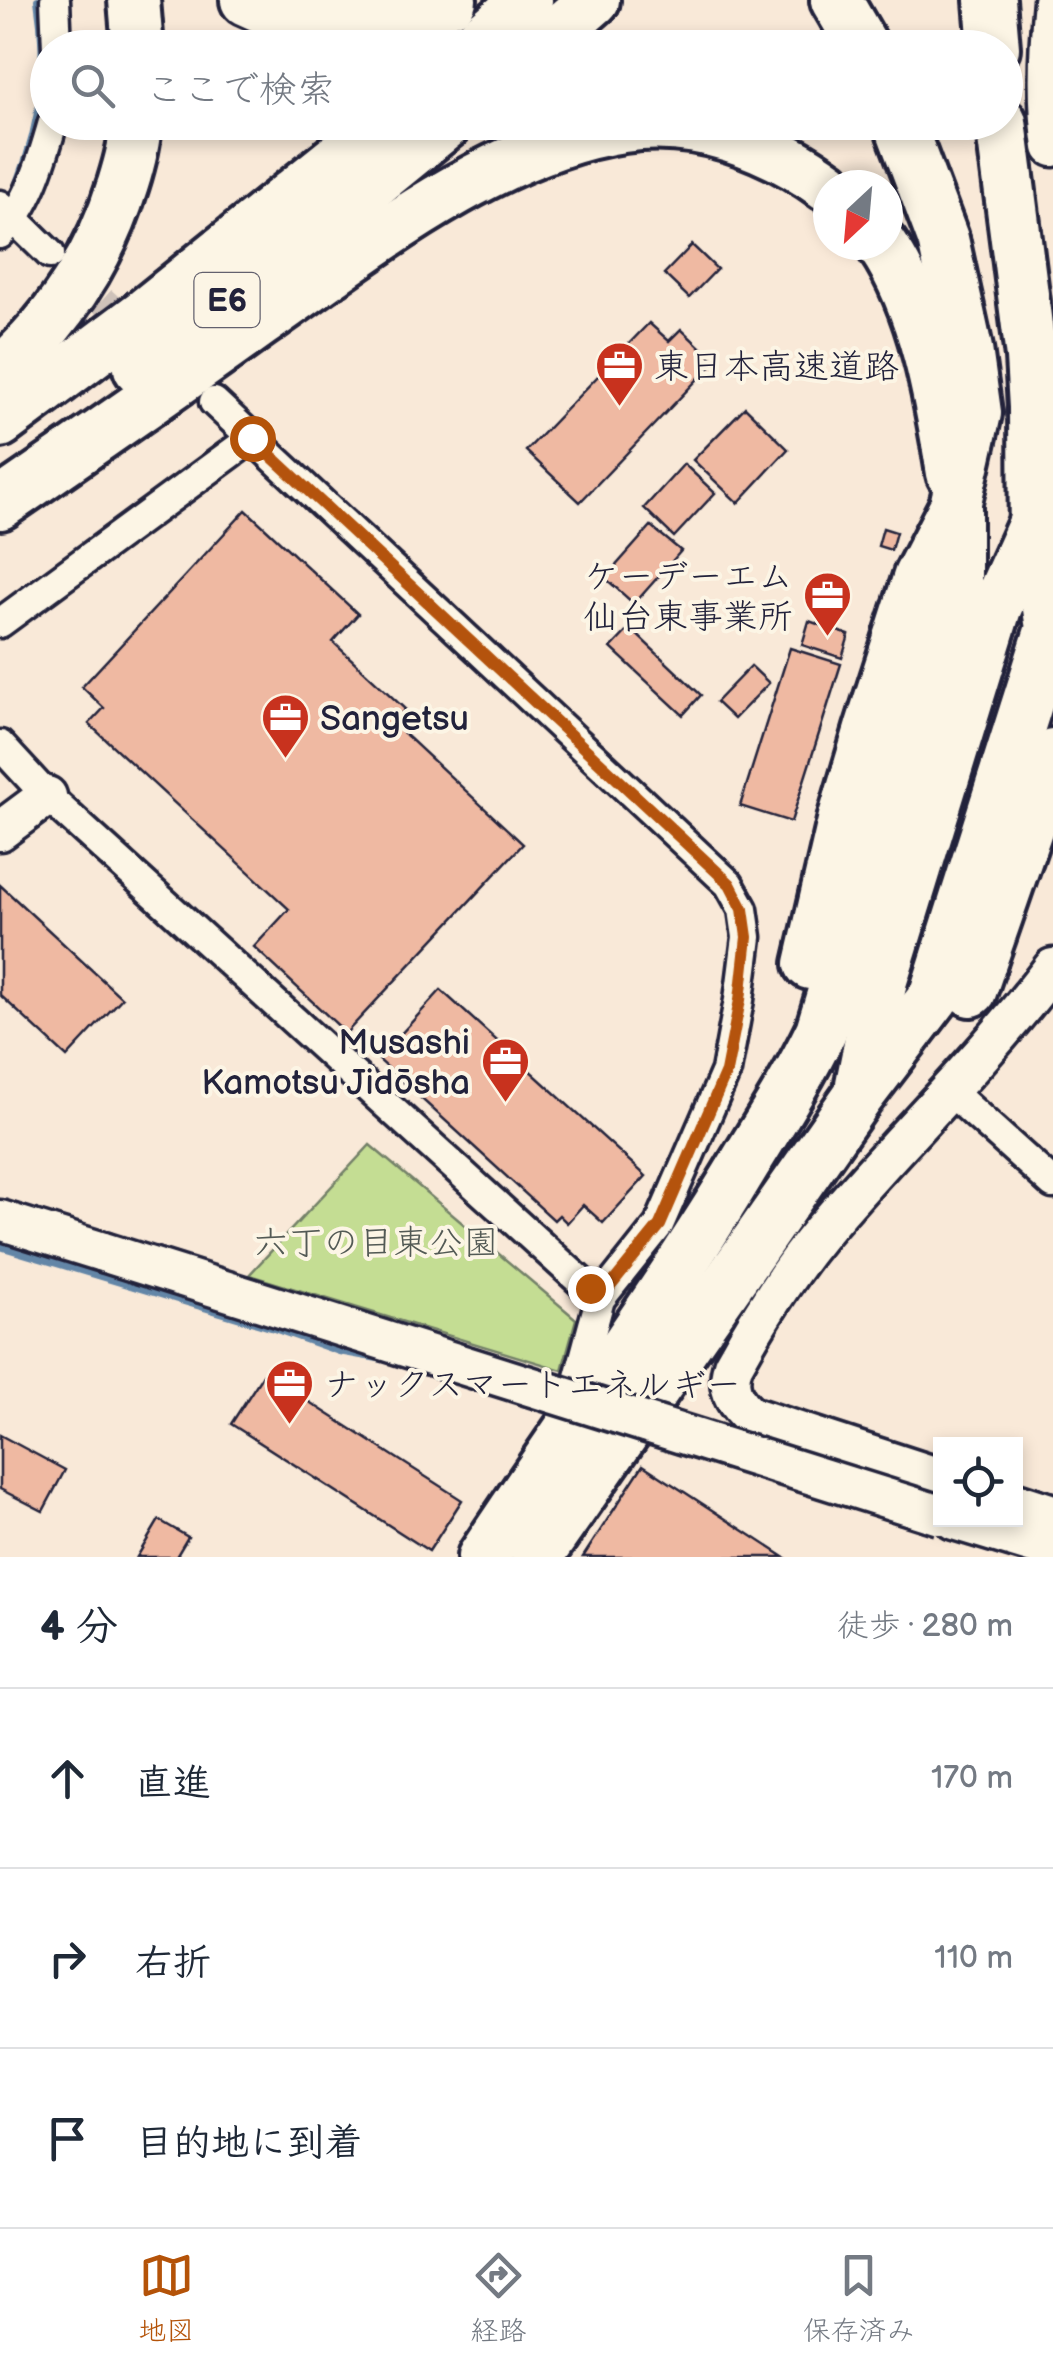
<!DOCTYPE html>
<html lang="ja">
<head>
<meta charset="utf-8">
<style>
	:root { --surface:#fff; --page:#f2f2f3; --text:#1f2937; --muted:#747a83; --line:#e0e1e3; --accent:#b45309 }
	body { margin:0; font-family:"Balsamiq Sans","Klee One",sans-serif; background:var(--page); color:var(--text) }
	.controls { position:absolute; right:30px; bottom:30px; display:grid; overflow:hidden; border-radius:0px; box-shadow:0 5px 15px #0003 }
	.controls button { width:90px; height:90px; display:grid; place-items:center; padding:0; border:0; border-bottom:2px solid var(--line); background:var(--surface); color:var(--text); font:50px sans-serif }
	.compass { position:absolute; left:813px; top:170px; width:90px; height:90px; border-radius:50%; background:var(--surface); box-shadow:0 5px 15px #0003; rotate:206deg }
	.stop { position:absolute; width:30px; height:30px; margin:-22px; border:8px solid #b45309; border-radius:50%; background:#fff }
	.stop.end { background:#b45309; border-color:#fff; box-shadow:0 2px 10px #0008 }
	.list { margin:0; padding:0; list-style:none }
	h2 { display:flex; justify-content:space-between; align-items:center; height:130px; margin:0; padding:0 40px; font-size:42px }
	h2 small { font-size:32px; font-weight:400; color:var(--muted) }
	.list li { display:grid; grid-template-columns:65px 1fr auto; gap:30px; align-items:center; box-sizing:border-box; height:180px; padding:0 40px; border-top:2px solid var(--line) }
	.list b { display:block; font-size:38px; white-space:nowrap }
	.list em { font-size:32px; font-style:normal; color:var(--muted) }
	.icon { flex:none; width:55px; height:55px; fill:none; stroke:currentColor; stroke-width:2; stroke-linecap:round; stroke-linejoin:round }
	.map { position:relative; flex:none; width:1053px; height:1557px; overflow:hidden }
	.search { position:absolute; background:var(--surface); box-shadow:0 5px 15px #0003; left:30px; right:30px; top:30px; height:110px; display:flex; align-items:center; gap:25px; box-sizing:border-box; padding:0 35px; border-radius:55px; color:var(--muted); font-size:38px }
	.sheet { height:670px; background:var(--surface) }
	nav { display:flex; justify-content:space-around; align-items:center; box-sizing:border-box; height:140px; border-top:2px solid var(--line); background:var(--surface); font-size:28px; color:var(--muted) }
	nav a { display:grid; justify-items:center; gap:5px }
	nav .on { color:var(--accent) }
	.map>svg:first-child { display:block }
	.green { fill:#c4dd93; stroke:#738067; stroke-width:2.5 }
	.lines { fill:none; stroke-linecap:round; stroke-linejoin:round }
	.stream { stroke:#6486a7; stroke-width:8 }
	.building { fill:#efb9a2; stroke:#22223b; stroke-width:2.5 }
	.street-tunnel { stroke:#cec1b9; stroke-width:28; stroke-dasharray:28 14; stroke-linecap:butt }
	.street-casing { stroke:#22223b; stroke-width:35 }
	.secondary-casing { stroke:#22223b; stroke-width:45 }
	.highway-casing { stroke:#22223b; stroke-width:58 }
	.street { stroke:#fcf5e5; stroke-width:28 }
	.secondary { stroke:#fcf5e5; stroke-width:38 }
	.highway { stroke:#fcf5e5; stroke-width:50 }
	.secondary-bridge-casing { stroke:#22223b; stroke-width:45; stroke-linecap:butt }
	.secondary-bridge { stroke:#fcf5e5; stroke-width:38 }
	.route { stroke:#b45309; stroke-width:12 }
	.labels { text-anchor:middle; stroke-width:8; stroke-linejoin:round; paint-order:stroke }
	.shield { fill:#fcf5e5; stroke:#63616e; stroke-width:2.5 }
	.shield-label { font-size:32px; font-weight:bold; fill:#22223b }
	.poi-label { font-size:35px; fill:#22223b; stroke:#fcf5e5; text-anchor:start }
	.park-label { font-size:35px; fill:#535a55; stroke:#fcf5e5 }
</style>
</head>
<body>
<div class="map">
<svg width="1053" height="1557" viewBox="0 0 1053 1557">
	<rect width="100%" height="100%" fill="#f9e9d8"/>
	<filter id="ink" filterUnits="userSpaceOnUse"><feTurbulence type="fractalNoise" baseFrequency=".01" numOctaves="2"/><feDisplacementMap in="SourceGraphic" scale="20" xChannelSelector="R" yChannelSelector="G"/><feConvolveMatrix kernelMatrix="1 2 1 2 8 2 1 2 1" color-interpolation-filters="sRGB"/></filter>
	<g filter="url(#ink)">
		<polygon class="green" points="370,1145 576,1319 562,1370 249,1275"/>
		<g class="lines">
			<g class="stream">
				<path d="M18,183C42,121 48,66 38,0"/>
				<polyline points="0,1246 274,1328 339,1351 389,1360"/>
			</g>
		</g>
		<g class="building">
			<polygon points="692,245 717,269 689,298 664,274"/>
			<polygon points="649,323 669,341 681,329 715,361 580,502 526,451"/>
			<polygon points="745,407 788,449 738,503 693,460"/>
			<polygon points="684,464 715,493 674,537 644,508"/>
			<polygon points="246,510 358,614 333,642 405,709 393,723 523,844 346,1033 254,947 289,909 89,724 104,708 82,687"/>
			<polygon points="651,526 681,551 634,604 605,578"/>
			<polygon points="883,528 896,532 891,550 878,546"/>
			<polygon points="809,621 849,635 842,658 802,645"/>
			<polygon points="630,628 701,695 683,715 611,648"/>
			<polygon points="790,648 841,664 791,822 740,806"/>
			<polygon points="751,666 769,683 734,719 716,702"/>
			<polygon points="0,885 122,998 67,1057 0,995"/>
			<polygon points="441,990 646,1176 603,1223 583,1205 567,1223 559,1215 554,1220 378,1059"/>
			<polygon points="264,1373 462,1500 429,1551 231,1424"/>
			<polygon points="0,1435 65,1470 43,1511 0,1489"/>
			<polygon points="643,1465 784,1557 583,1557"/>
			<polygon points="159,1520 188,1537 176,1557 137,1557"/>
		</g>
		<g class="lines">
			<polyline class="street-tunnel" points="71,272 139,334"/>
			<defs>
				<g id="street">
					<polyline points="55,0 57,48"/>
					<polyline points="0,205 50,254"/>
					<path d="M0,234C29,206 42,161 53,122"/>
					<polyline points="214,402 729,884 743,909 747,937 739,1000 726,1071 659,1225 600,1299 572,1403"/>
					<polyline points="0,623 252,438"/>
					<polyline points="0,745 47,796 600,1299"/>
					<polyline points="950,1091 1053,1184"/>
				</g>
				<g id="secondary">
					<path d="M1053,1C1048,50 1046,99 1053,147"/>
					<polyline points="0,831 47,796"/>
					<polyline points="0,1220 103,1252"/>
					<path d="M940,1478L750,1416C733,1402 726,1387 733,1365C759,1318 787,1273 821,1232C897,1142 982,1062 1053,968"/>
					<polyline points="1016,1502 1053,1514"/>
					<polyline points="954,1520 1053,1550"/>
				</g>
				<g id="highway">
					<polyline points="134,0 138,48"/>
					<path d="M246,0C313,33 384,29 451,0"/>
					<polyline points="836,0 864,48"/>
					<polyline points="990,0 994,48"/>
					<polyline points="471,48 527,0"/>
					<polyline points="539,48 594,0"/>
					<polyline points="899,122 943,239 967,349 976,413 949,533"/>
					<polyline points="1001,122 1031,357 1034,407 1035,555"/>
					<path d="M882,245C925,308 940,399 952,473"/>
					<polyline points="139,368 271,266 448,122"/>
					<path d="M0,373C59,321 100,259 123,184C129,165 135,143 136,122"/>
					<polyline points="0,422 147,312 383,122"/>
					<path d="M0,504C87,444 174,384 260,322C366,248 493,146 623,127C697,116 769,143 828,186"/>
					<polyline points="810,964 844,817 870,729 919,576 952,512"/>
					<polyline points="971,991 1053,754"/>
					<polyline points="861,1084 882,980 996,608 1035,521"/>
					<path d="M483,1557C570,1425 664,1298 745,1163C772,1119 799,1077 821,1031L956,587V503"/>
					<polyline points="537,1557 859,1095 934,997 1051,628 1035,521"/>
				</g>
			</defs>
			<use href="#street" class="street-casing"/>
			<use href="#secondary" class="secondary-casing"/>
			<use href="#highway" class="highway-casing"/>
			<use href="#street" class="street"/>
			<use href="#secondary" class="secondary"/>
			<use href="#highway" class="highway"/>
			<defs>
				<polyline id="secondary-bridge" points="103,1252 940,1515"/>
			</defs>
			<use href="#secondary-bridge" class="secondary-bridge-casing"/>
			<use href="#secondary-bridge" class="secondary-bridge"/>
		</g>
	</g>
	<g class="lines" filter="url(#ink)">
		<polyline class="route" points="252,438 730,884 743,909 747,937 740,1000 726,1072 660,1225 600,1299 590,1288"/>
	</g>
	<defs>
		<symbol id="office-pin" viewBox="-11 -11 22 30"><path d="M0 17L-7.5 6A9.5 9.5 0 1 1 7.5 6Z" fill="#c8321e" stroke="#fcf5e5"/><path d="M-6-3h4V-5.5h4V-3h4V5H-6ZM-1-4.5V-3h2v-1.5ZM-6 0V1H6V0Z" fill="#fff"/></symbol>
	</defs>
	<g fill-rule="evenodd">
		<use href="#office-pin" x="592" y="338" width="55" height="75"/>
		<use href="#office-pin" x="800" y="568" width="55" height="75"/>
		<use href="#office-pin" x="258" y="690" width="55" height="75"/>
		<use href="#office-pin" x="478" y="1034" width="55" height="75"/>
		<use href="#office-pin" x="262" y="1356" width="55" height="75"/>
	</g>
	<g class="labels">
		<rect class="shield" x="194.5" y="273" width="65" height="54" rx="8"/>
		<g class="shield-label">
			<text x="227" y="311">E6</text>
		</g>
		<g class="poi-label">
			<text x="654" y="378">東日本高速道路</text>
			<text x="793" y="588" text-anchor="end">ケーデーエム<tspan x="793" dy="40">仙台東事業所</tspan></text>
			<text x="320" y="730">Sangetsu</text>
			<text x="470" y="1054" text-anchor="end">Musashi<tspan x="470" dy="40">Kamotsu Jidōsha</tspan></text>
			<text x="324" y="1396">ナックスマートエネルギー</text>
		</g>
		<g class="park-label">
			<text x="376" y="1254">六丁の目東公園</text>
		</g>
	</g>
</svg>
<div class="controls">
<button><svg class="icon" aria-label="locate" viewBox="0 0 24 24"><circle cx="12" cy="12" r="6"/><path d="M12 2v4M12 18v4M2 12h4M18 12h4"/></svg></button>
</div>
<svg class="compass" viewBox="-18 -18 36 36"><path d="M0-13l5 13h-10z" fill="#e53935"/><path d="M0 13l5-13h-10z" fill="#747a83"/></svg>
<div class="stop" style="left:252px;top:438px"></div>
<div class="stop end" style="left:590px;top:1288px"></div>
<div class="search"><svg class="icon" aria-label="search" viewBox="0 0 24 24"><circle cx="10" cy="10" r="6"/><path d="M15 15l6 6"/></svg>ここで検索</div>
</div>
<section class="sheet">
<h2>4 分<small>徒歩 · 280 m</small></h2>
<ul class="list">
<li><svg class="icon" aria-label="ahead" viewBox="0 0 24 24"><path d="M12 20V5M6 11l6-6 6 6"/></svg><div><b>直進</b></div><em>170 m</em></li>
<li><svg class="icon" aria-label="right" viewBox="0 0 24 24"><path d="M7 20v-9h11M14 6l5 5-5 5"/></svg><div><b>右折</b></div><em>110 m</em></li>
<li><svg class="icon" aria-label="arrive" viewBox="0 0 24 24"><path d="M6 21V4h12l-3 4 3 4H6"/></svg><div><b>目的地に到着</b></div></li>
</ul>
</section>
<nav>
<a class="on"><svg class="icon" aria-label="map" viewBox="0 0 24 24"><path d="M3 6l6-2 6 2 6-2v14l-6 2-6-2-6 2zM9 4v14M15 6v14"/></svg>地図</a>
<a><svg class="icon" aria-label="directions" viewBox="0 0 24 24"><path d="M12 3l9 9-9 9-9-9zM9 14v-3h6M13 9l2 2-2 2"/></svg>経路</a>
<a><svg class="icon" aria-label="saved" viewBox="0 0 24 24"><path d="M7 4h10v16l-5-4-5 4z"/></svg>保存済み</a>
</nav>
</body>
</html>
